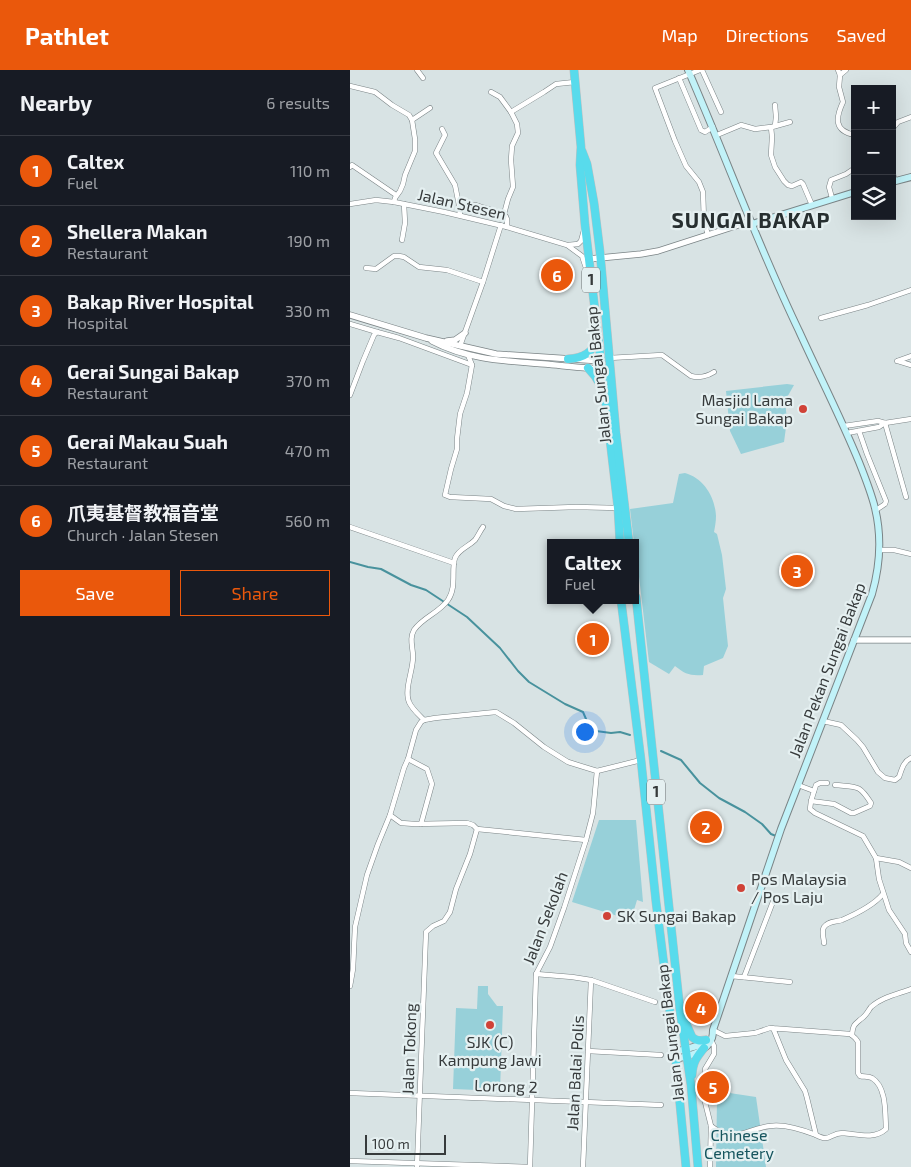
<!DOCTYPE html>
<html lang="en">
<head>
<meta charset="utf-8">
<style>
	:root { --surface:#171b24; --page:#242831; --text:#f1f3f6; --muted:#9ea1a6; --line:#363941; --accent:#ea580c }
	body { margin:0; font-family:"Exo 2","Noto Sans SC",sans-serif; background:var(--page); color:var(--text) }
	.controls { position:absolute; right:15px; top:15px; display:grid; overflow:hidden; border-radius:0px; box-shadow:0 5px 20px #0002 }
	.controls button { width:45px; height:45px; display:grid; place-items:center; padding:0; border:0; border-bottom:1px solid var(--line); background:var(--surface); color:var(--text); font:25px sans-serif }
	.scale { position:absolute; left:15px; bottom:12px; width:81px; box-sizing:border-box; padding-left:5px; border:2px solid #373b3c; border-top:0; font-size:14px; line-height:18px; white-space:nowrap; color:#373b3c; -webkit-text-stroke:4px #e5f0f1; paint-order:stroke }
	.you { position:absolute; left:234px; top:661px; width:18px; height:18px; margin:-12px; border:4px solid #fff; border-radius:50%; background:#1a73e8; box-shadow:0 0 0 8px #1a73e833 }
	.badge { display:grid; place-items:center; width:32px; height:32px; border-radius:50%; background:var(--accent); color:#fff; font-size:16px; font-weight:700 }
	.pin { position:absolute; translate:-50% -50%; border:2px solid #fff; box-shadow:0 1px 5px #0006 }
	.popup { position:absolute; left:197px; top:469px; width:92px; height:65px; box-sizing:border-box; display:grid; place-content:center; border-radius:0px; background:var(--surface); filter:drop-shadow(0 1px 4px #0005); font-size:16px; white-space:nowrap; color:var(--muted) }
	.popup b { font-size:19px; color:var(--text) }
	.popup::after { content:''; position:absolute; left:50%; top:100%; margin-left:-10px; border:10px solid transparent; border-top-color:var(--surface) }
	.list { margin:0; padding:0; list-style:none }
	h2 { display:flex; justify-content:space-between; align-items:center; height:65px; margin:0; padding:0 20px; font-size:21px }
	h2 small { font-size:16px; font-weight:400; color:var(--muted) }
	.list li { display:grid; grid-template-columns:32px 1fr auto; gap:15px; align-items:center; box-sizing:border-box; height:70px; padding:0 20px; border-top:1px solid var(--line) }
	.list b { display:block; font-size:19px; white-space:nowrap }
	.list p { margin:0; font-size:16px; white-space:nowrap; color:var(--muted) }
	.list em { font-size:16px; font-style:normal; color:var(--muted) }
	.actions { display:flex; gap:10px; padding:15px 20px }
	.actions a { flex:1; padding:11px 0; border:1px solid var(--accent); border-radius:0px; text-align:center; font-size:18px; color:var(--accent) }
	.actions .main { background:var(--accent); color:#fff }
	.icon { flex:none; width:28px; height:28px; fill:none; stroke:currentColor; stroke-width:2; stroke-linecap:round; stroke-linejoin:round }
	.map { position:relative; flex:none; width:561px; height:1097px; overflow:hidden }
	header { display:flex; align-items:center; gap:30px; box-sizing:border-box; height:70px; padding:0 25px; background:var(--accent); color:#fff }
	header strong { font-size:24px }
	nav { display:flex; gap:28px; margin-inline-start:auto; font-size:18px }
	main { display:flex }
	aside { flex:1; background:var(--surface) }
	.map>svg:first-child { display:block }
	.green { fill:#97d0d9 }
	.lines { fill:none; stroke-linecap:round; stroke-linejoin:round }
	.stream { stroke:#48929d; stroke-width:2 }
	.minor-casing { stroke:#7b8486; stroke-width:5.5 }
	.tertiary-casing { stroke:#7b8486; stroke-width:7 }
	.secondary-casing { stroke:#7b8486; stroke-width:8 }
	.trunk-casing { stroke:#bfc0c1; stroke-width:9 }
	.minor { stroke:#fff; stroke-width:4.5 }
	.tertiary { stroke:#fff; stroke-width:5.5 }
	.secondary { stroke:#c1f2f8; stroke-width:6 }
	.trunk { stroke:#58dbec; stroke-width:8 }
	.poi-dot { fill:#d04237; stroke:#e5f0f1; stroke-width:2 }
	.labels { text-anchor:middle; stroke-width:4.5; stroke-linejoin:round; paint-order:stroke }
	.shield { fill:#e5f0f1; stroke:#6b7172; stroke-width:1 }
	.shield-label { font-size:15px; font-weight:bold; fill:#373b3c }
	.street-label { font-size:16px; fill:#373b3c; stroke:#e5f0f1 }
	.poi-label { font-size:16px; fill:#373b3c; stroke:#e5f0f1; text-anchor:start }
	.park-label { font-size:16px; fill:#16555e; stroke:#e5f0f1 }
	.district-label { font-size:21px; font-weight:bold; letter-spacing:1px; fill:#272f30; stroke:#e5f0f1 }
</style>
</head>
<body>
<header>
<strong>Pathlet</strong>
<nav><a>Map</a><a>Directions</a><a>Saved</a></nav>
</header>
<main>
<aside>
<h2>Nearby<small>6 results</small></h2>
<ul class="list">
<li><span class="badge">1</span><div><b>Caltex</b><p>Fuel</p></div><em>110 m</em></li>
<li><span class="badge">2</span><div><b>Shellera Makan</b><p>Restaurant</p></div><em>190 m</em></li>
<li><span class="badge">3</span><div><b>Bakap River Hospital</b><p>Hospital</p></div><em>330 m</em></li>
<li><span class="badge">4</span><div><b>Gerai Sungai Bakap</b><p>Restaurant</p></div><em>370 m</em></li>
<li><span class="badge">5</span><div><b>Gerai Makau Suah</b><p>Restaurant</p></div><em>470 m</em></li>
<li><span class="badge">6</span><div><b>爪夷基督教福音堂</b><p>Church · Jalan Stesen</p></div><em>560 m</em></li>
</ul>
<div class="actions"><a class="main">Save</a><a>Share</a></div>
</aside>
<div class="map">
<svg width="561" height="1097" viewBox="0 0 561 1097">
	<rect width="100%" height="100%" fill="#d8e3e4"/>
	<g class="green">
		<polygon points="437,314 444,315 435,331 437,350 434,372 391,384 380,361 376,321"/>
		<path d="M335,403C353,408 365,426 366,446C366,451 365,457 364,462L367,464L372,485L376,519L373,528L378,576L373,588L354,596L353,605C340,606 335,604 325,596L319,604L299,592L286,481V473H284L280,439L323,433L329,404Z"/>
		<polygon points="249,750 286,750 293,832 287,830 281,850 222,832"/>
		<polygon points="128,916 138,916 138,924 147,936 153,936 150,1021 103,1019 106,938 127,939"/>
		<polygon points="373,1022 406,1027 416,1097 366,1097 367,1029"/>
	</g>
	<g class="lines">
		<g class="stream">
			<polyline points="0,492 18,497 31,499 61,515 76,520 117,547 150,578 168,601 179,612 215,634 233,642 239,656 246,661 261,663 270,662 280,665"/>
			<polyline points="311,681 331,690 350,713 369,728 395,742 412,754 421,764 426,766"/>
		</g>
		<defs>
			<g id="minor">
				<polyline points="67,0 73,8"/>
				<polyline points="350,0 305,18 325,71 336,96 349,112 353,122 354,151 358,165"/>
				<polyline points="352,0 371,42"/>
				<path d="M488,0L490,5L489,17L493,32C486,47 483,61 505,65"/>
				<polyline points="490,5 496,0"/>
				<polyline points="329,8 351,60 355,62 363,57"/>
				<polyline points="0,16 25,22 42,35 59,45 62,50 65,69 65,81 55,105 53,114 50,121 45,128 44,132"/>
				<polyline points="141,22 150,27 161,42 167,54 168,63 162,76 161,90 163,117 158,129 154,144"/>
				<polyline points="425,35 426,47 425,56"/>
				<polyline points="161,42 194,22 206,14 225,12"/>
				<polyline points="62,50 80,38"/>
				<polyline points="422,57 440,52"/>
				<polyline points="92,59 95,65 86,83 105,115 109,135 110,145"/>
				<polyline points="542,59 548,52 561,47"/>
				<polyline points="367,65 391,55 405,59 421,57 422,67 421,85 425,97 434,111 438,115 442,116 451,112 453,114 462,135"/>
				<polyline points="0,97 2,95 46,125"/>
				<polyline points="542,100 545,111"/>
				<polyline points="482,128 479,117 481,110 496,104 505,98"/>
				<polyline points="0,134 26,130 44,132 94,142 157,157 217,175 232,186 238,204"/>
				<path d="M109,135H125L154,144C158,148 157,151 157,157"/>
				<polyline points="52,170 55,153 54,134"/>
				<polyline points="218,175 228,174 231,171 234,160"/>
				<polyline points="16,198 26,199 44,186 49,186 54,187 69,197 97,200 133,212"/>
				<polyline points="471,248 518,235 561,220"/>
				<polyline points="0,254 27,262"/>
				<polyline points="110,276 133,212 151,155"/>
				<polyline points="118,285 122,295 117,323 110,344 107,369 107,379 101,399 95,425 100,427 141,429 154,436 166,439 226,437 268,438"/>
				<path d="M259,288L312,285L341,306C349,308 358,306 364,302"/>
				<polyline points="547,291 561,286"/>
				<polyline points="548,291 561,295"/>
				<polyline points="0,325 13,291 24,265 27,262 49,268 122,295"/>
				<polyline points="535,353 556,427"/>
				<polyline points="494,356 528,351 535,353 561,349"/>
				<polyline points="509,361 517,384 536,431 535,434 526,440"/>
				<polyline points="497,363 529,357 535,353"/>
				<polyline points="0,457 104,493"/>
				<polyline points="530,480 544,480 561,484"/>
				<path d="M74,650C69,645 62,639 59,632C54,619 63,601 63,587C63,577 59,569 64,560C73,547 89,543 98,530C107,517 101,500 105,488C109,479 118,477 125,470C128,466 130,461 133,457"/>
				<path d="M473,651L491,655L507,670L513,677L528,702L535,708L545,710L549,707C552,699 553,692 561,688"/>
				<polyline points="58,689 77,699 82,714 71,754"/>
				<polyline points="477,713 470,713 466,715 461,731 460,739 465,743 513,766 526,788 529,809 539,840 555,864 556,873 561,882"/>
				<polyline points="448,715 464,721"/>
				<path d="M461,731L484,734L501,743H504L520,736L521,733C509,714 507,717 485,715"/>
				<polyline points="40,745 51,753 65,754 117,753 123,755 127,759 120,784 106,819 100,842 94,851 83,856 76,862 67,1097"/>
				<polyline points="127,759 236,770"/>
				<polyline points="526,788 549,792 561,798"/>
				<path d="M474,873C474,868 471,862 474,857C478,851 486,852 492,850C506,844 523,836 533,824"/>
				<polyline points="186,904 222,907 241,910 305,932"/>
				<polyline points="381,906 440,912"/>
				<polyline points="394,907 424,829"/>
				<polyline points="0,916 3,899 5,857 17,805 28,774 40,745 54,698 58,689 66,660 71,652 74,650 85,648 146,642 164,653 194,677 218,692 247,701 291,690"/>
				<path d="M363,960L375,966L405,963L420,958L500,964C503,966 506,968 508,972V1003L510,1006C514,1007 518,1006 522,1008C537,1017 535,1044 536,1059C524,1070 507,1064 493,1063C479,1063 481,1073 466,1065L457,1028L455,1021L436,990L423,958"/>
				<path d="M502,965C503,955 504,955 511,949C516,946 518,941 521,937C532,927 548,924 561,919"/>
				<polyline points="238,981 311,985"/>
				<polyline points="0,1023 311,1035"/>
				<path d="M361,1056C385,1075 395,1059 420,1056C433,1054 453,1060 466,1065"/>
				<polyline points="0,1091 179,1097"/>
				<polyline points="180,1097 186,904 200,877 214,838 236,770 243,743 247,701"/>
				<polyline points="233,1097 241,910"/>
				<polyline points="360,1097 361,1056 354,1028 355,999 364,984 364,976 361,970"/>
			</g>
			<g id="tertiary">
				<polyline points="239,189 291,184 308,181 401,151"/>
				<polyline points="0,245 76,268 146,284 252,291"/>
				<path d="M82,271C118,290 155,291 195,294C217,296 239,299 260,299"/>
				<polyline points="97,271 105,270 115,263"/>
				<polyline points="504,570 561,570"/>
			</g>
			<g id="secondary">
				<polyline points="542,112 561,107"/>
				<polyline points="402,154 505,122"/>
				<polyline points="325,982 347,976 356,970"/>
				<path d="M326,989C338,986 358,982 362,968C363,965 363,962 363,960L431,759L522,524C530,496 532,467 525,438C521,422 515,407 509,392C491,348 469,305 449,261C408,176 376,87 338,0"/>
			</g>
			<g id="trunk">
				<polyline points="224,0 231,77 230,95 235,155 268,438 270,473"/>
				<polyline points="232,81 237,94 244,133 250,182 266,363 279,473"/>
				<path d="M218,289C233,288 244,283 247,267"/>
				<polyline points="238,298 245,306 252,318"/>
				<polyline points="286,527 330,940 341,1015 348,1097"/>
				<polyline points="271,530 291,690 306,832 325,982 336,1097"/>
				<path d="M335,951L342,967C346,971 350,971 356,970"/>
				<path d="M342,1005C343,992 346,988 354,978"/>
			</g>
		</defs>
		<use href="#minor" class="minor-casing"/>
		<use href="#tertiary" class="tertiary-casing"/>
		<use href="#secondary" class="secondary-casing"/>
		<use href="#trunk" class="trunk-casing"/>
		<use href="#minor" class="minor"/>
		<use href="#tertiary" class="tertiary"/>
		<use href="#secondary" class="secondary"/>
		<use href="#trunk" class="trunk"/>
	</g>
	<g class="poi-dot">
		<circle cx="453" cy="339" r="5"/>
		<circle cx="391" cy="818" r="5"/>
		<circle cx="257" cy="846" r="5"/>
		<circle cx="140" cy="955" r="5"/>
	</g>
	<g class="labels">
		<g class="shield">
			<rect x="232" y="197.5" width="18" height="25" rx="4"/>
			<rect x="297" y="709.5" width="18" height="25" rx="4"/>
		</g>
		<g class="shield-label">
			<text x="241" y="215">1</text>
			<text x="306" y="727">1</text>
		</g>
		<g class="street-label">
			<text transform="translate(112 134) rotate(13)" y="6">Jalan Stesen</text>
			<text transform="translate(248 305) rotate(-96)" y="6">Jalan Sungai Bakap</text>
			<text transform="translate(477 600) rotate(-69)" y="6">Jalan Pekan Sungai Bakap</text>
			<text transform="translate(195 848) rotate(-69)" y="6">Jalan Sekolah</text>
			<text transform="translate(320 963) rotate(-97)" y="6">Jalan Sungai Bakap</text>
			<text transform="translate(59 979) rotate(-88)" y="6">Jalan Tokong</text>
			<text transform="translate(225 1003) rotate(-87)" y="6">Jalan Balai Polis</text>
			<text transform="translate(156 1016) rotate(2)" y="6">Lorong 2</text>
		</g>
		<g class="poi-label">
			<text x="443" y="336" text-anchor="end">Masjid Lama<tspan x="443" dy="18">Sungai Bakap</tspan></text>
			<text x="401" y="815">Pos Malaysia<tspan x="401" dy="18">/ Pos Laju</tspan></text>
			<text x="267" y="852">SK Sungai Bakap</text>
			<text x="140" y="978" text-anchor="middle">SJK (C)<tspan x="140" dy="18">Kampung Jawi</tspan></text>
		</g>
		<g class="park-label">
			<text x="389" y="1071">Chinese<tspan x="389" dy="18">Cemetery</tspan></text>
		</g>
		<g class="district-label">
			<text x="401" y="158">SUNGAI BAKAP</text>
		</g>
	</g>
</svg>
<div class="controls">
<button>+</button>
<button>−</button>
<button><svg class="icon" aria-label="layers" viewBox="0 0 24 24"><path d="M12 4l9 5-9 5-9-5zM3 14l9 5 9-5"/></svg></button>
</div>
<div class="scale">100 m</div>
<div class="you"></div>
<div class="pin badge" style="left:243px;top:569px">1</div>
<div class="popup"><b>Caltex</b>Fuel</div>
<div class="pin badge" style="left:356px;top:757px">2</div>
<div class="pin badge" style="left:447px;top:501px">3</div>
<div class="pin badge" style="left:351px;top:938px">4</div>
<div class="pin badge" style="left:363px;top:1017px">5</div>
<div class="pin badge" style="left:207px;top:205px">6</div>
</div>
</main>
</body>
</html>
